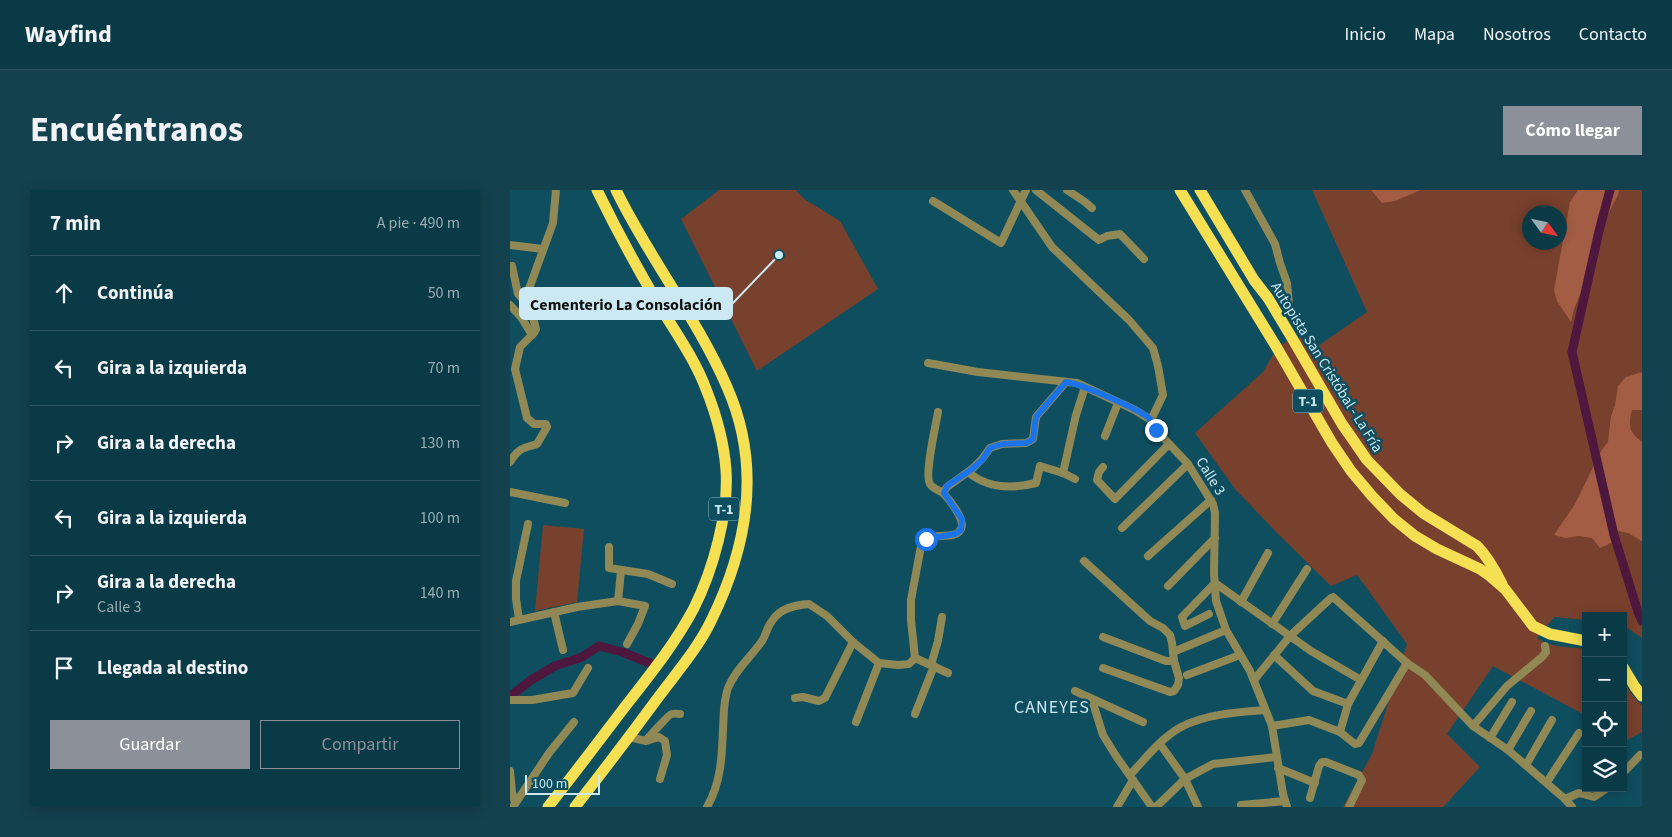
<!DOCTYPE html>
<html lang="es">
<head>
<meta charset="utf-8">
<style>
	:root { --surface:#0b3a47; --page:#14414e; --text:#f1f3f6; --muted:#9aadb4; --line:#2b5460; --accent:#8c9099 }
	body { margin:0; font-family:"Source Sans 3",sans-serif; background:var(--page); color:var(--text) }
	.controls { position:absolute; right:15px; bottom:15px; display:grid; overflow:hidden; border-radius:0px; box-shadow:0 2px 12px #0003 }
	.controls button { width:45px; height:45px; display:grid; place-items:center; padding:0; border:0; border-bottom:1px solid var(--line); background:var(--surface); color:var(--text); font:25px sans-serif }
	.compass { position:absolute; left:1012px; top:15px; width:45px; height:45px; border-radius:50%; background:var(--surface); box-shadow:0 2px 12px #0003; rotate:123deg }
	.scale { position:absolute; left:15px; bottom:12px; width:75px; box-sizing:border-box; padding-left:5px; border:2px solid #cce9f3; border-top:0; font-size:14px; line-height:18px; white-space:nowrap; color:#cce9f3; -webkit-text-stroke:4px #0f4e5f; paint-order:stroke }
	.stop { position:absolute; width:15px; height:15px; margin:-11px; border:4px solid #1a73e8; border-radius:50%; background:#fff }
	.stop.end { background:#1a73e8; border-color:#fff; box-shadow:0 1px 5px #0008 }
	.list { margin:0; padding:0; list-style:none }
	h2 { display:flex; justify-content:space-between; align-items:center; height:65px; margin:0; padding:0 20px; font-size:21px }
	h2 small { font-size:16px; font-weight:400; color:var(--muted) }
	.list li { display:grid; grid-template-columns:32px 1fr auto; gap:15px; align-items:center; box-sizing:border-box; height:75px; padding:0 20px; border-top:1px solid var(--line) }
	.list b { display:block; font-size:19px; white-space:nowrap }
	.list p { margin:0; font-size:16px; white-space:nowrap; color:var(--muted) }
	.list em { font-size:16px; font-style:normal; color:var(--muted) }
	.actions { display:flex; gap:10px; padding:15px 20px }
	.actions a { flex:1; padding:11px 0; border:1px solid var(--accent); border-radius:0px; text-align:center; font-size:18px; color:var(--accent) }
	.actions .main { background:var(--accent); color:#fff }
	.icon { flex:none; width:28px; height:28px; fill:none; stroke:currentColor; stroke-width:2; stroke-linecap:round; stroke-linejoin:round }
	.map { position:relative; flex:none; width:1132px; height:617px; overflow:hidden; border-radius:0px }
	header { display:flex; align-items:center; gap:30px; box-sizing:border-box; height:70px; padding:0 25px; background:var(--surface); border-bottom:1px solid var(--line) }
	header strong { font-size:24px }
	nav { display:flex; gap:28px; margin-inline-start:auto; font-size:18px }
	.intro { display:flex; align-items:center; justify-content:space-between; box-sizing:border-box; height:120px; padding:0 30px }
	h1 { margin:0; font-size:35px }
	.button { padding:12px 22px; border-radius:0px; background:var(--accent); color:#fff; font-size:18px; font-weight:700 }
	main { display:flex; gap:30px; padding:0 30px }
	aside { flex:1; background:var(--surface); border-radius:0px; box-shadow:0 2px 12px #0003 }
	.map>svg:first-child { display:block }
	.green { fill:#78412d; fill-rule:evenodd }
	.forest { fill:#a25d44 }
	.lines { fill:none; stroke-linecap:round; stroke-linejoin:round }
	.river { stroke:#4e173e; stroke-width:9 }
	.minor { stroke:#908855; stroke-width:8 }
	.highway { stroke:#f5e053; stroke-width:11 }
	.route { stroke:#1a73e8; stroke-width:6 }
	.labels { text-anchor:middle; stroke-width:5; stroke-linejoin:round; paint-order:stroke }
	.shield { fill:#0f4e5f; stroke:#93bac7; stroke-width:1 }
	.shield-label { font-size:14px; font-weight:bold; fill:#cce9f3 }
	.street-label { font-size:15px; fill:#cce9f3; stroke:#0f4e5f }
	.quarter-label { font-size:18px; letter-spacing:1px; fill:#cce9f3; stroke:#0f4e5f }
	.leader { fill:none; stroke:#cce9f3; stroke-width:2 }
	.callout-dot { fill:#cce9f3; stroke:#0f4e5f; stroke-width:2 }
	.callout { fill:#cce9f3; stroke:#cce9f3; stroke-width:2 }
	.callout-label { font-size:16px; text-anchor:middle; font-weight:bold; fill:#111 }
</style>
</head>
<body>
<header>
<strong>Wayfind</strong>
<nav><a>Inicio</a><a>Mapa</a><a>Nosotros</a><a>Contacto</a></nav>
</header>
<div class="intro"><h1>Encuéntranos</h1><a class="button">Cómo llegar</a></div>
<main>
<aside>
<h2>7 min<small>A pie · 490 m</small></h2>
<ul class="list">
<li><svg class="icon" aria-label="ahead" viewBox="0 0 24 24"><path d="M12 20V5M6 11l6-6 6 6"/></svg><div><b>Continúa</b></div><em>50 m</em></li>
<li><svg class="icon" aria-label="left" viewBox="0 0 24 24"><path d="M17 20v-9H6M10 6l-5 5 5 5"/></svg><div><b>Gira a la izquierda</b></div><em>70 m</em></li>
<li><svg class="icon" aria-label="right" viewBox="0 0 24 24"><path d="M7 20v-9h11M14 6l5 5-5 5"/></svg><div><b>Gira a la derecha</b></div><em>130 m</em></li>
<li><svg class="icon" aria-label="left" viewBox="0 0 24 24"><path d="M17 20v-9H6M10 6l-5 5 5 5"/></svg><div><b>Gira a la izquierda</b></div><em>100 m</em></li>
<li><svg class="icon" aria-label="right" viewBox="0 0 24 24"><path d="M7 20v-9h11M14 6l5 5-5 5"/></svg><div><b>Gira a la derecha</b><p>Calle 3</p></div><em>140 m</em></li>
<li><svg class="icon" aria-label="arrive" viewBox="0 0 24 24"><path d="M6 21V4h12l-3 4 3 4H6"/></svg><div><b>Llegada al destino</b></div></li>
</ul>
<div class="actions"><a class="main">Guardar</a><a>Compartir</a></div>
</aside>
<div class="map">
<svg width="1132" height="617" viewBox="0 0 1132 617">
	<rect width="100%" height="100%" fill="#0f4e5f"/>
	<g class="green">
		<polygon points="209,0 286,0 294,9 330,31 368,99 247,181 171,29"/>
		<path d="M802,0H1132V448L1113,435V426H1076V430L1044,427L1027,448C1041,458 1060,457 1076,459V527L1071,523L983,476L937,544L970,577L933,617H833L862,564L897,454L847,385L821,396L766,342L725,299L685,243L753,182L767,158L782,148H793L808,156L857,122ZM1019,22H1050V52H1019Z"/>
		<polygon points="33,335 74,339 67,412 25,421"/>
		<polygon points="1113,487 1120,502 1132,516 1132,542 1113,552"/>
	</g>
	<g class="forest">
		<polygon points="861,0 911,0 885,11 872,13"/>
		<polygon points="1068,0 1109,0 1108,5 1083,53 1080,81 1064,119 1061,132 1047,111 1044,100 1060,12"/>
		<path d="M1132,182V220H1122C1118,236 1119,242 1132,252V351L1118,343L1105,340L1103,352L1090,358L1082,348L1069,346L1056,348L1044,345L1065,314L1091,261L1098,252L1101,226L1105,215L1108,196L1116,187Z"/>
	</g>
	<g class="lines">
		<g class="river">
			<polyline points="1100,0 1089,41 1062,162 1104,345 1128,422 1132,431"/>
			<polyline points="0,505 2,505 21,490 45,476 72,467 89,456 112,462 142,474"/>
		</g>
		<g class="minor">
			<polyline points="503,0 542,57 619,130 643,158 648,176 653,205 641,230"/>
			<polyline points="526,0 589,50 597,46 610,44 634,69"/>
			<polyline points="557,0 575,12 582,18"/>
			<polyline points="735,0 765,54 770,73 777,93 779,114"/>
			<polyline points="423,11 491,53 516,0"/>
			<polyline points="0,55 33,59"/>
			<polyline points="2,76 8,104 16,112"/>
			<polyline points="0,115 11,127 22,145"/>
			<polyline points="418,173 468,182 567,193 625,220 641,230 646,240 678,274 703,314 705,323 704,384 706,411 716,440 740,481 762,536 773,604 777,617"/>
			<polyline points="595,246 608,213"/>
			<path d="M0,272C8,259 12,258 27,254L37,237L36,234H24L17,228L5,179L10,157L24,143L26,139L23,128L16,116V107L43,33L46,0"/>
			<polyline points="593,277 589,282 587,290 605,309 659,254"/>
			<path d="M458,282C478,299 502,299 526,293L530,276L553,283L565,289"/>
			<polyline points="553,283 566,225 575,197"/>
			<polyline points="0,302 55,313"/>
			<polyline points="433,303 437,297 462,279 472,269 480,258 492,254 516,253 520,251 523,249 526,227 556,192"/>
			<polyline points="612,338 678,274"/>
			<polyline points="99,357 99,378 138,384 162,394"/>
			<polyline points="638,366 701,310"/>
			<polyline points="574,371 640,431 653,438 660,445 662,453 664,471 669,488 668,495 664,501 660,502 593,478"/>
			<polyline points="658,396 705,348"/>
			<polyline points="108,411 111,381"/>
			<polyline points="731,412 758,363"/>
			<polyline points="44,422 53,460"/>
			<polyline points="699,424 675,436 672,427 705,393 801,461 851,490"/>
			<polyline points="9,429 6,409 6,391 18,334"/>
			<polyline points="0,432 67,417 108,411 135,416 128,434 117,454"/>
			<polyline points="762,434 797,379"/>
			<polyline points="593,447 656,471 664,471"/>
			<polyline points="663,462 716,440"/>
			<polyline points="764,465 803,501 838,514"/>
			<polyline points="405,468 438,483"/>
			<polyline points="421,475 428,451 432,427"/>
			<polyline points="677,485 730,465"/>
			<polyline points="744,490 780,446 821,408 823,407 897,473 915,485 963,536 998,560 1055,609 1069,603 1084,607 1097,598"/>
			<polyline points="565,501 633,532"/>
			<polyline points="285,508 293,507 309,511 315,508 343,452"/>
			<polyline points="0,510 22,510 63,503 78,478"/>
			<polyline points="582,510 593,545 606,566 642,617"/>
			<polyline points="405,524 424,476"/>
			<polyline points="346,532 369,473"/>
			<polyline points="762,536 799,530 830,542 838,514 873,451"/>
			<polyline points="963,536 997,496 1032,467 1036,462 1035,456"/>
			<polyline points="830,542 845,554 849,553 897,473"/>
			<polyline points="119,547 136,551 149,547 155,551 157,565 150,589"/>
			<polyline points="980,548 1002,512"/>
			<path d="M137,549C141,545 159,524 162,524C163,523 169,524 170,524"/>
			<polyline points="650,554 675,589 688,617"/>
			<polyline points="998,560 1021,521"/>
			<polyline points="1016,575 1042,530"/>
			<polyline points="768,578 805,593"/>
			<polyline points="0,581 2,602 5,613"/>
			<polyline points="1113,583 1130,565"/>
			<path d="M620,585C635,569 651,548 671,537C696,524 728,522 755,520"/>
			<polyline points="1037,592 1069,543"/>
			<polyline points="800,608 809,576 812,572 816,572 849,585 852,590 839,617"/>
			<polyline points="1055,609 1062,617"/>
			<polyline points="731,615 775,611"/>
			<polyline points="3,617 39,563 64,532"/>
			<path d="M197,617C211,593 212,566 213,539C214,525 213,512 218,498C225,480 241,467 252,451C256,445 257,437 262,431C270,418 285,415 299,414L317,426L343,452L369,473L388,475L399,474L405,468L401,430V410L411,356C413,354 414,351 416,349C425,342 445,351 451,339C456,330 439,309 433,303C429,300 423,299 420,294C414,285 426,235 428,222"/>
			<polyline points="607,617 623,590"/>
			<polyline points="646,617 675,589 703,574 766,567"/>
		</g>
		<g class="highway">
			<polyline points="670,0 767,158 822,253 841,281 862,306 884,329 905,346 927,359 970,379 980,386 995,399 1023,436 1040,444 1076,451"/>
			<path d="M690,0L744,90L758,108L782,148L832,234L857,270L890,304L913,323L967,356C978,367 985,380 992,394"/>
			<polyline points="1113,477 1125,497 1132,506"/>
			<path d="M38,617C64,584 89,551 114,518C139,486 165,454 184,418C203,380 219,323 216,280C214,252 206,224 196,199C184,167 163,139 146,110C125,74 105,37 87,0"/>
			<path d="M65,617C94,580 122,543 150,505C168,481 188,458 201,431C238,356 252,276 217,197C187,128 139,68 106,0"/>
		</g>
	</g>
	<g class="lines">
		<path class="route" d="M416,349L445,344L451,340L452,329L434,303L437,296L462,279L472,270L480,258L492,254L516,253L520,251L523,249L526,227L556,192C569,193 631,220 640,229C643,232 644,237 646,240"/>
	</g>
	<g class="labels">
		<g class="shield">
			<rect x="783" y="199.5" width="30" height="23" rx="4"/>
			<rect x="199" y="307.5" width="30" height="23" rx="4"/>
		</g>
		<g class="shield-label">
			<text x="798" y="216">T-1</text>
			<text x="214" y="324">T-1</text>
		</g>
		<g class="street-label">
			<text transform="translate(817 177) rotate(58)" y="5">Autopista San Cristóbal - La Fría</text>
			<text transform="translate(701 286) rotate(58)" y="5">Calle 3</text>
		</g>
		<g class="quarter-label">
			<text x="542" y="523">CANEYES</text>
		</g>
	</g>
	<path class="leader" d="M269 65L222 114"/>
	<circle class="callout-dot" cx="269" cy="65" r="5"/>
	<rect class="callout" x="10" y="98" width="212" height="31" rx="5"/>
	<g class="callout-label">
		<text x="116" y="120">Cementerio La Consolación</text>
	</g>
</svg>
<div class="controls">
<button>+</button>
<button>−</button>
<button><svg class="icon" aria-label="locate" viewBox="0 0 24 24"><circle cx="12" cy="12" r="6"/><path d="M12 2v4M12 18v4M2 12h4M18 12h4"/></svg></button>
<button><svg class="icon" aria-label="layers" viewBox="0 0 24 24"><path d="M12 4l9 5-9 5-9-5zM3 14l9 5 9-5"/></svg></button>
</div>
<svg class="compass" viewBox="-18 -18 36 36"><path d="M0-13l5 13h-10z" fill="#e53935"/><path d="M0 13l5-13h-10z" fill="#9aadb4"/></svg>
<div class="scale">100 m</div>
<div class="stop" style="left:416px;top:349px"></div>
<div class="stop end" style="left:646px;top:240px"></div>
</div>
</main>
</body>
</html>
